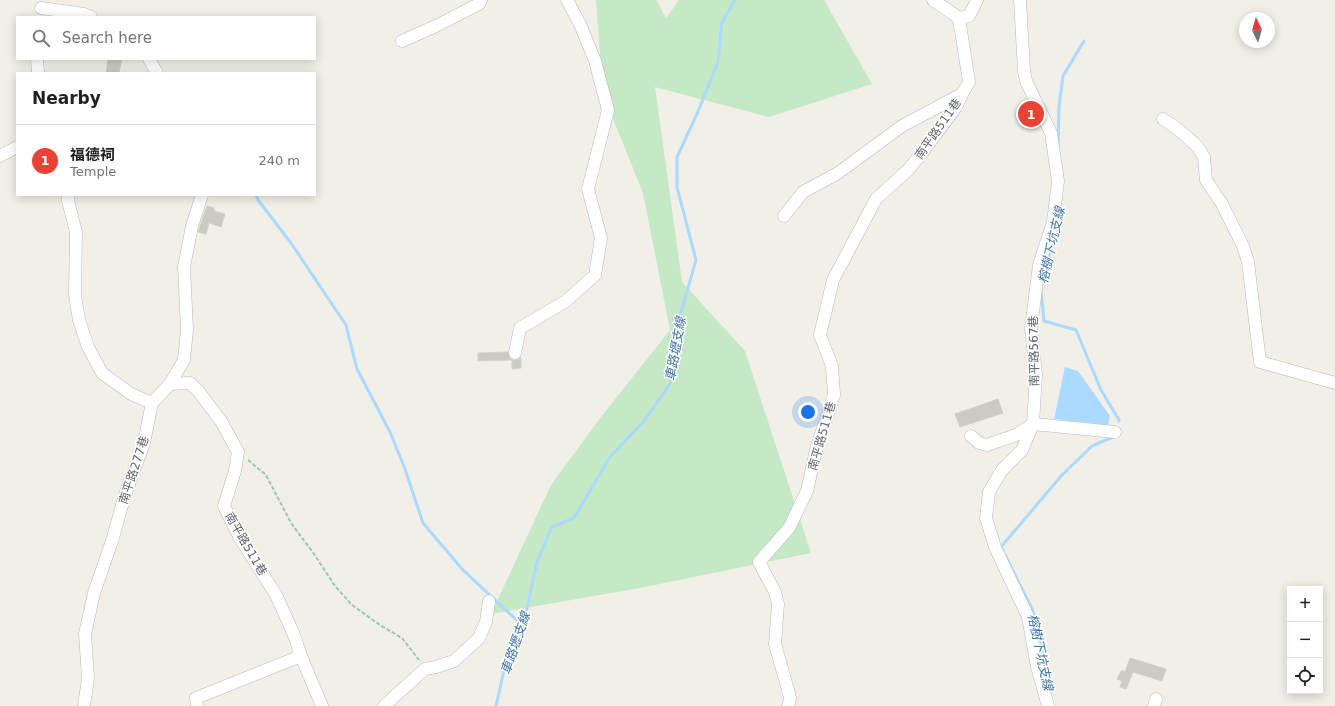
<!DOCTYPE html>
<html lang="en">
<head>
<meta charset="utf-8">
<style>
	:root { --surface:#fff; --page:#f6f6f6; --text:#202124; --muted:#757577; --line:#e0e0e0; --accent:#ea4335 }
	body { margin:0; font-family:"DejaVu Sans","Noto Sans TC",sans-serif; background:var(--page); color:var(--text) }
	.controls { position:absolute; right:12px; bottom:12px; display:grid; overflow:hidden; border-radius:0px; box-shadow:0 2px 10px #0003 }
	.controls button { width:36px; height:36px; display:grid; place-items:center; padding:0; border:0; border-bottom:1px solid var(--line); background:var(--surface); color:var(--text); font:20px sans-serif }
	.compass { position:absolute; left:1239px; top:12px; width:36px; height:36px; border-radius:50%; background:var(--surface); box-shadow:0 2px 10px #0003; rotate:355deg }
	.you { position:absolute; left:808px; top:412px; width:14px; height:14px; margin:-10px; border:3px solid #fff; border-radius:50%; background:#1a73e8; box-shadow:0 0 0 6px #1a73e833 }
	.badge { display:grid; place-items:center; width:26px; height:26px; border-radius:50%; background:var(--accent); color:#fff; font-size:13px; font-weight:700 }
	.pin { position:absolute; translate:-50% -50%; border:2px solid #fff; box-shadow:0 1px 4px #0006 }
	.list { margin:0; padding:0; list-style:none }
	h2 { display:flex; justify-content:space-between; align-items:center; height:52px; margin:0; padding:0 16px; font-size:17px }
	h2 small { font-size:13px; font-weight:400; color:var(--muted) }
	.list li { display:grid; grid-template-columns:26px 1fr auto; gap:12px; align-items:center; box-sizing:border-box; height:72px; padding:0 16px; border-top:1px solid var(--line) }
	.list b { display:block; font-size:15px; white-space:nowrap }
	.list p { margin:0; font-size:13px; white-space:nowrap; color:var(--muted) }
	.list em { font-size:13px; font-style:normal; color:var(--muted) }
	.icon { flex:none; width:22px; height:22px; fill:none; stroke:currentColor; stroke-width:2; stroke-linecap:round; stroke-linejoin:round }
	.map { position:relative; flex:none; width:1335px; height:706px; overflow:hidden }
	.search { position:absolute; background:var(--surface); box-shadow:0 2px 10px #0003; left:16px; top:16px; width:300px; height:44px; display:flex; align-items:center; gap:10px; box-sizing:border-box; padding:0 14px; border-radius:0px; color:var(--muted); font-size:15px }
	.panel { position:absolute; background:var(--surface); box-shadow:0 2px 10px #0003; left:16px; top:72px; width:300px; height:124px; border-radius:0px }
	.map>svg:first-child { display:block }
	.green { fill:#c5e8c5 }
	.water { fill:#aadaff }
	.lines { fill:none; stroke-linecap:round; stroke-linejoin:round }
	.stream { stroke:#aadaff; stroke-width:3 }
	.building { fill:#cccac5; stroke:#d6d1c6 }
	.minor-casing { stroke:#b5b8bc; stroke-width:13 }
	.path { stroke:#9cc7a9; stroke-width:2; stroke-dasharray:4 2; stroke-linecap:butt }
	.minor { stroke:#fff; stroke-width:12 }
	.labels { text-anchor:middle; stroke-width:3; stroke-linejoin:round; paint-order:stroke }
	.street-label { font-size:12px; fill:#5f6368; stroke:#fff }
	.water-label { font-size:13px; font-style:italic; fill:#4174aa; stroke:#fff }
</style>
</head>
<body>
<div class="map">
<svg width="1335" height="706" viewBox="0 0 1335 706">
	<rect width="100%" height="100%" fill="#f1efe8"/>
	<polygon class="green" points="596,0 656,0 666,18 679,0 824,0 872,84 769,117 655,87 682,282 745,351 811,553 640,588 491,614 551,485 601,417 670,330 643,193 603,94"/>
	<polygon class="water" points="1065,367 1078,371 1110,416 1108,425 1054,419"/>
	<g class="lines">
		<g class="stream">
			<polyline points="1058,145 1059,106 1063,76 1084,41"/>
			<polyline points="256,195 258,200 291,243 346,325 357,369 390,432 405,469 423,523 463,570 523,626"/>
			<polyline points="1060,209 1061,197"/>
			<polyline points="1042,283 1052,245"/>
			<polyline points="1041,290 1044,321 1076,330 1101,390 1119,420 1119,421"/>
			<polyline points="1003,550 1001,547 1062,475 1092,446 1113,437"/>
			<polyline points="1005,555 1033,611 1042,646 1050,693"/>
			<polyline points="496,706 505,666 513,654 523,626 537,562 552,527 574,518 610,457 644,421 672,381 679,319 696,260 677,187 677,157 696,116 718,62 722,22 735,0"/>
		</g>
	</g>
	<g class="building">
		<polygon points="108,59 122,59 119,73 106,73"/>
		<polygon points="207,206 214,208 214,211 225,214 221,227 209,223 206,234 198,232"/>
		<polygon points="508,352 510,358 513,360 517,360 521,358 521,368 512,369 512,360 478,361 478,353"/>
		<polygon points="998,399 1003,413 960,427 955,414"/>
		<polygon points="1130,658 1166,669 1162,681 1133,672 1126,689 1120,687 1122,681 1117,679 1122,670 1125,672"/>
	</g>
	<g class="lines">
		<defs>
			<g id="minor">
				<polyline points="933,0 959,18 969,16 977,0"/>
				<polyline points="1020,0 1024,71 1026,81 1051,133 1058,181 1053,222 1039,265 1031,328 1036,374 1033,424 1022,450 1002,470 989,492 986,518 995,547 1028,617 1037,667 1048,706"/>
				<polyline points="41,8 84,14 91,17"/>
				<polyline points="402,41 436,26 479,4 481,0"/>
				<polyline points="37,59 38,73"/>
				<polyline points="149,59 157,73"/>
				<polyline points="1163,119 1179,130 1197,146 1204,157 1206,180 1222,204 1243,246 1248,262 1260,362 1335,383"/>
				<polyline points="0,156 17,147"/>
				<polyline points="68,195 68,201 76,232 75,295 79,320 88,347 102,373 131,394 152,403"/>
				<polyline points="784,216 803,192 838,173 902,126 962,94 969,82 959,18"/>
				<polyline points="515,353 520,328 566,301 595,275 601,238 588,189 608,110 595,61 580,24 567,0"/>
				<polyline points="170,384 190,383 199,392 221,421 238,452 235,471 224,506 240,538 276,595 294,635 301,656 322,706"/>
				<polyline points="971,436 979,443 987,445 1016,435 1033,424 1115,432"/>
				<polyline points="84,706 88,678 85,634 94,593 112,541 125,495 144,443 152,403 170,384 184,360 187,330 184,267 192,226 202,195"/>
				<polyline points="197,706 196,698 301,656"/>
				<polyline points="384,706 425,669 436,667 454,661 479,638 486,622 489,601"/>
				<polyline points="788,706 789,704 790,697 775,644 778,604 775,592 759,562 789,528 807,491 817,446 834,395 832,366 820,335 833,280 876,199 908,170 921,154 956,107 962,94"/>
				<polyline points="1154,706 1156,699"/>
			</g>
		</defs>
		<use href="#minor" class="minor-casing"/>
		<polyline class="path" points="248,460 266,475 291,523 314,554 335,586 352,605 380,625 402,638 419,660"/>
		<use href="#minor" class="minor"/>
	</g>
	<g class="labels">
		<g class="street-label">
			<text transform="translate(938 129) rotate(-55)" y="4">南平路511巷</text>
			<text transform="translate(1034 351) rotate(-91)" y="4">南平路567巷</text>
			<text transform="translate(822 436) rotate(-74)" y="4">南平路511巷</text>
			<text transform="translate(134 470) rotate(-72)" y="4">南平路277巷</text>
			<text transform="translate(246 544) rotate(60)" y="4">南平路511巷</text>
		</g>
		<g class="water-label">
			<text transform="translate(1051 245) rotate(-77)" y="5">榕樹下坑支線</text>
			<text transform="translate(675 349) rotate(-80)" y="5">車路壢支線</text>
			<text transform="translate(515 643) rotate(-71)" y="5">車路壢支線</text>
			<text transform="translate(1041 652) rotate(78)" y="5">榕樹下坑支線</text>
		</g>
	</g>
</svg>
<div class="controls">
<button>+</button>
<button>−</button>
<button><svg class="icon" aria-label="locate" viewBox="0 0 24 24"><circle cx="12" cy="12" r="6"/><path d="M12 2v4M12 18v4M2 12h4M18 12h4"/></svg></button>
</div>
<svg class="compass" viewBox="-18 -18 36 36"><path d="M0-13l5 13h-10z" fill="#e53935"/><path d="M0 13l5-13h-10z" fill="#757577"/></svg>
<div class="you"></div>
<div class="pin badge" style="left:1031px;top:114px">1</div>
<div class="search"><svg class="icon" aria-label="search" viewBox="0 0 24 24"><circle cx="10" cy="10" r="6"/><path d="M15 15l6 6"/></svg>Search here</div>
<section class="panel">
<h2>Nearby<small></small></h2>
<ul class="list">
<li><span class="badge">1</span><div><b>福德祠</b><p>Temple</p></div><em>240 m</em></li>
</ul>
</section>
</div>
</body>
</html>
